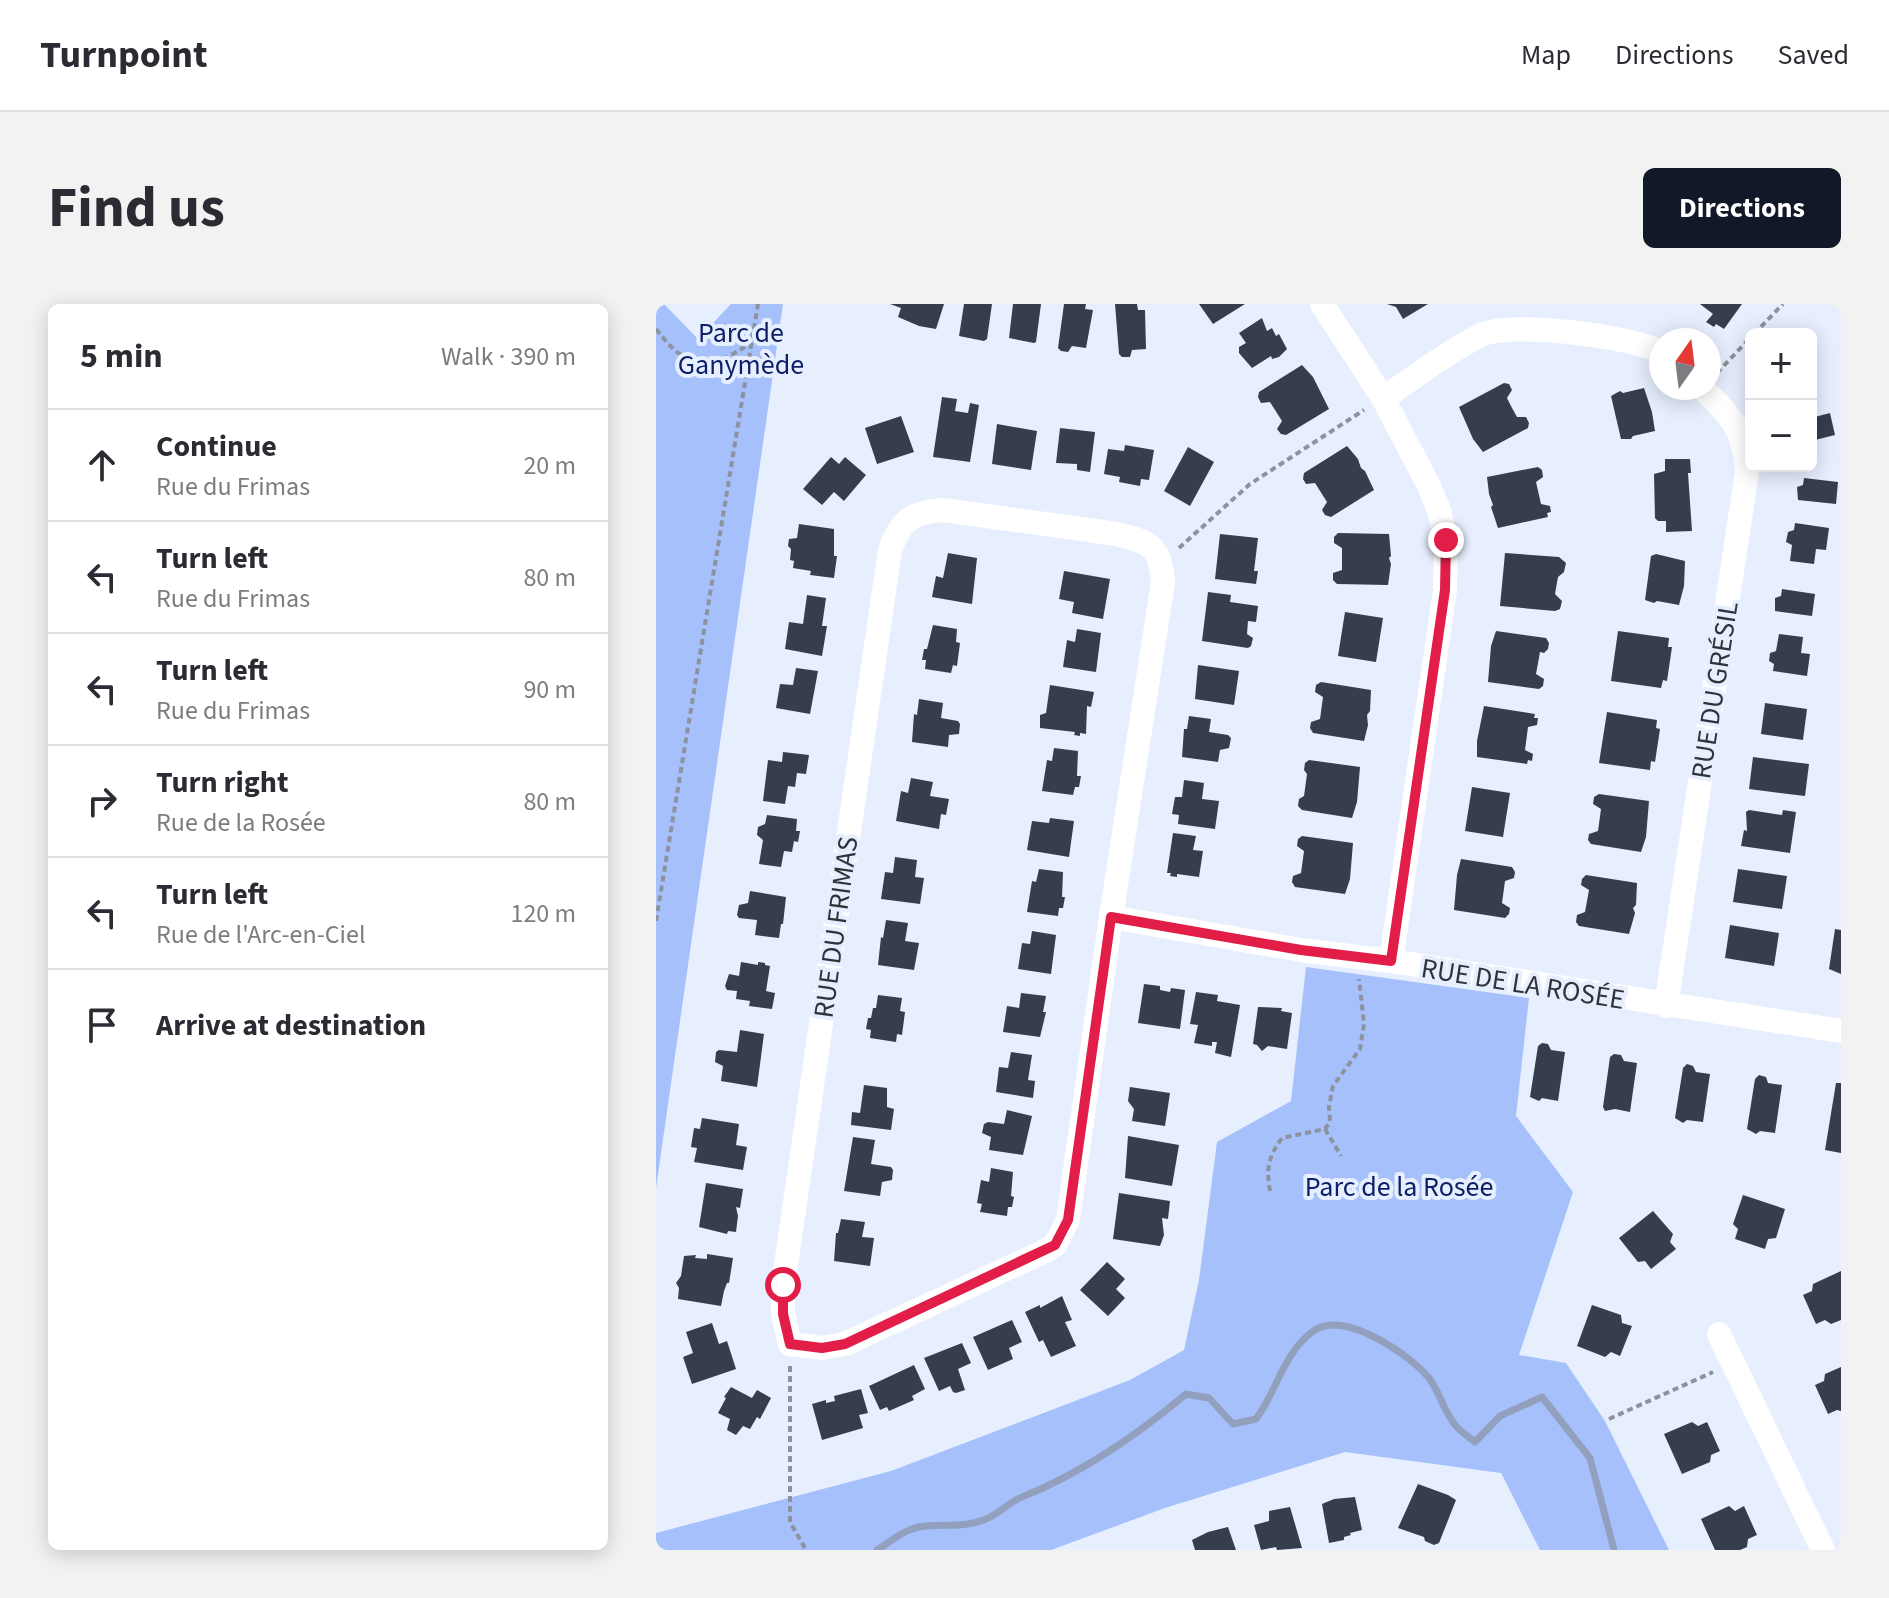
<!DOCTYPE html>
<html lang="en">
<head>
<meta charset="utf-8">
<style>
	:root { --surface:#fff; --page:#f2f2f3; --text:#2b2b33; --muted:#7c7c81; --line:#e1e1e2; --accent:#111827 }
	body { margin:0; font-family:"Source Sans 3",sans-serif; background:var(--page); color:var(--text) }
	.controls { position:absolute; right:24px; top:24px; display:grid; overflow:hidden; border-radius:12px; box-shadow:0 4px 20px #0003 }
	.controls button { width:72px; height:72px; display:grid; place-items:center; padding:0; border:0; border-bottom:2px solid var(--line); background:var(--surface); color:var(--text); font:40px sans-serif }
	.compass { position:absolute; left:993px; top:24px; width:72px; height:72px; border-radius:50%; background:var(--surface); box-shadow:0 4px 20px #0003; rotate:14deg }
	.stop { position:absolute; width:24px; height:24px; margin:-18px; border:6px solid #e11d48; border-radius:50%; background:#fff }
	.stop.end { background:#e11d48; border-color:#fff; box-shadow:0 2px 8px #0008 }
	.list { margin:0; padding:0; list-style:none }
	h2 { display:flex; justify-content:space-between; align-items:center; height:104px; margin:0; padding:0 32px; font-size:34px }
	h2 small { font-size:26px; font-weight:400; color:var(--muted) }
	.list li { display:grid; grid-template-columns:52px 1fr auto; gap:24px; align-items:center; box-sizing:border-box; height:112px; padding:0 32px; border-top:2px solid var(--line) }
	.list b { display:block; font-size:30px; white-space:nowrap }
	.list p { margin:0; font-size:26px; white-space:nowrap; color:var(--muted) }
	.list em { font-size:26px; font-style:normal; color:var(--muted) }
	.icon { flex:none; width:44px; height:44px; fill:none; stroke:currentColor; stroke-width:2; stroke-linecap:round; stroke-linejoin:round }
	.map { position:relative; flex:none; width:1185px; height:1246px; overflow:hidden; border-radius:12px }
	header { display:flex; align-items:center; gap:48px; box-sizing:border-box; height:112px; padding:0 40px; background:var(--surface); border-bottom:2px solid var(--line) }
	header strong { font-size:38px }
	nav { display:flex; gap:44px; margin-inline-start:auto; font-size:28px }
	.intro { display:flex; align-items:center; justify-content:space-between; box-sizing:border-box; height:192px; padding:0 48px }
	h1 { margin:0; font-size:56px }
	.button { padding:20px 36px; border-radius:12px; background:var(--accent); color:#fff; font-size:28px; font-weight:700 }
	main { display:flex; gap:48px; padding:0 48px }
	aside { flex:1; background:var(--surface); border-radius:12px; box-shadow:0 4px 20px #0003 }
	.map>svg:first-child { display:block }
	.green { fill:#a5c0fb }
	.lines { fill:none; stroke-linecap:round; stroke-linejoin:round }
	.stream { stroke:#92a0be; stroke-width:7 }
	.building { fill:#363d4d }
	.path { stroke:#8c929e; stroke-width:4; stroke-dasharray:6 4; stroke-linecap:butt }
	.minor { stroke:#fff; stroke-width:24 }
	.route { stroke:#e11d48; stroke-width:10 }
	.labels { text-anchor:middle; stroke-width:8; stroke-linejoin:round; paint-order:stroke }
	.park-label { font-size:28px; fill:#0c1f67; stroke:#e7efff }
	.street-label { font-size:28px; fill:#2f333a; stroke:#e7efff }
</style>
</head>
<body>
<header>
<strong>Turnpoint</strong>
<nav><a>Map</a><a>Directions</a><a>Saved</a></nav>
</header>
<div class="intro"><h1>Find us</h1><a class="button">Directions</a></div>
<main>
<aside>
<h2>5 min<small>Walk · 390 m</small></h2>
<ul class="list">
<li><svg class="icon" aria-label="ahead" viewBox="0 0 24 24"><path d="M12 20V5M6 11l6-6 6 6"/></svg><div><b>Continue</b><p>Rue du Frimas</p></div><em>20 m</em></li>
<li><svg class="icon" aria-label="left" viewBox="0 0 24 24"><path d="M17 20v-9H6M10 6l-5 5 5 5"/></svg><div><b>Turn left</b><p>Rue du Frimas</p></div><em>80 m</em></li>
<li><svg class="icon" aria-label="left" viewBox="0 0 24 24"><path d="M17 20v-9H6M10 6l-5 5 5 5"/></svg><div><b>Turn left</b><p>Rue du Frimas</p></div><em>90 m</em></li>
<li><svg class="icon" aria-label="right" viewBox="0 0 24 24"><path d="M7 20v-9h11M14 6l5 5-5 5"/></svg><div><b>Turn right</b><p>Rue de la Rosée</p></div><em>80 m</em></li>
<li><svg class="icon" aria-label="left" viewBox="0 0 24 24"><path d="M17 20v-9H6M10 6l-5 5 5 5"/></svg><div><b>Turn left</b><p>Rue de l'Arc-en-Ciel</p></div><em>120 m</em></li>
<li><svg class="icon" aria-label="arrive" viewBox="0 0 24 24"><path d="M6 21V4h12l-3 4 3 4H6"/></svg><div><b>Arrive at destination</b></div></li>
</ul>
</aside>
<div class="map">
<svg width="1185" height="1246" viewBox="0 0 1185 1246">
	<rect width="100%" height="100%" fill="#e7efff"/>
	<g class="green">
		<polygon points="0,0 8,0 42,35 75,0 127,0 0,884"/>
		<polygon points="650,663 873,694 860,812 917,888 863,1051 910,1059 949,1117 1013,1246 884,1246 845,1169 689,1148 509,1204 395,1246 0,1246 0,1229 235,1167 474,1076 528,1046 543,976 561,838 635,797"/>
	</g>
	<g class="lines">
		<path class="stream" d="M221,1246C234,1238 247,1226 263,1223C285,1219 306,1225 330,1215C343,1210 353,1198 366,1193C426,1169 480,1132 530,1090L553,1094L577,1120L600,1115C621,1087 627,1050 656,1028C686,1004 753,1050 773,1074C784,1088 788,1109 800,1122C805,1128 813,1133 819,1138L844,1112L886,1093L934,1154L958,1246"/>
	</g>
	<g class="building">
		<polygon points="234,0 288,0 280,25 263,22 242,13 245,4"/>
		<polygon points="308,0 336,0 331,35 328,37 303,32"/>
		<polygon points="357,0 385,0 380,38 378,39 353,34"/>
		<polygon points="408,0 430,0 429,5 437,6 430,44 416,42 412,48 405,47 402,44"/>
		<polygon points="459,0 481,0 482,6 489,6 490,45 476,46 474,53 466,53 463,50"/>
		<polygon points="543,0 589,0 557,20"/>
		<polygon points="731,0 772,0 747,15 740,3"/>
		<polygon points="1044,0 1086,0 1068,25 1060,20 1058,23 1050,18 1057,10"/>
		<polygon points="606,14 611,27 616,24 620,32 623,30 631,45 623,53 616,55 615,52 596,64 583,49 583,43 590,39 583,29"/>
		<polygon points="646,61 657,73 673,105 630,131 625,130 621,125 626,117 614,98 605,99 602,93 603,88"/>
		<polygon points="848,79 853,80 856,86 851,94 856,104 861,113 870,113 873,119 872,124 827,148 817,135 803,103"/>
		<polygon points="988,84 996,108 999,127 977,132 975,135 965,135 955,92 964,87 967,89"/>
		<polygon points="286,93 301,95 299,107 312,109 314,99 323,101 314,158 277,153"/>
		<polygon points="1174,109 1179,131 1155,137 1155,114"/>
		<polygon points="245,112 258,148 221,160 209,124"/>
		<polygon points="341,120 381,127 375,166 336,160"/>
		<polygon points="404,124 439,128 434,168 421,166 421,160 400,159"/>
		<polygon points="469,141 498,146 493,176 485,175 484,182 463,178 464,173 448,170 452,145 468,147"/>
		<polygon points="691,142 702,155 705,164 709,167 718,186 675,213 669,211 666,206 671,198 659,179 650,180 647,175 648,169"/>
		<polygon points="532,143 558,158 534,202 508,187"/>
		<polygon points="175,153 183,160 189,153 210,171 188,197 178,188 166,201 147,185"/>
		<polygon points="1009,155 1034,155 1035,169 1032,169 1036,227 1010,228 1010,217 1002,217 999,214 998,170 1009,167"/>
		<polygon points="882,163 886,166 887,173 880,178 885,200 894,202 895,208 891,209 892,213 842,224 835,203 837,201 833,190 831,173"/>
		<polygon points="1148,174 1182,178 1180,200 1142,196 1141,183 1147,181"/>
		<polygon points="1139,219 1173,224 1170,246 1160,245 1158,260 1134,257 1136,241 1130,238 1132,228 1138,226"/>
		<polygon points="143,220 178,225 178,252 181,252 178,274 154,271 155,267 137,264 138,257 134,256 135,245 132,242 133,235 141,234"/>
		<polygon points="682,229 733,230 735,252 733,254 735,260 732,281 681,280 677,276 677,269 686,266 686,244 678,239 678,233"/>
		<polygon points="564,230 602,234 598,267 602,267 600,280 559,275"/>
		<polygon points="292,249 321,254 316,300 276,293 280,272 287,274"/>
		<polygon points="849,249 903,253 910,259 908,268 902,273 899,290 906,297 904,305 899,307 844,302"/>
		<polygon points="1000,250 1029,257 1028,282 1023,301 1001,297 998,299 989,296 995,252"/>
		<polygon points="408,267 454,275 447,315 416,309 418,298 403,295"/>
		<polygon points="1126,285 1159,290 1156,312 1119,307 1119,294 1125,292"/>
		<polygon points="552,288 575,291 574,298 602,302 600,318 592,317 591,330 597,334 595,342 592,344 546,337"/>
		<polygon points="151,291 170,294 166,322 171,322 166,352 129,345 133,318 147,320"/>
		<polygon points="689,308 727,314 720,358 682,352"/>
		<polygon points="277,321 301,325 300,338 304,339 301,362 297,361 295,369 269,365 270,356 266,356 268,345 271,345"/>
		<polygon points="421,325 445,329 440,368 407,363 411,336 419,338"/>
		<polygon points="840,327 890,334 893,339 892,345 888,349 884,348 880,370 888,375 887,382 883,385 832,378 835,342"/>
		<polygon points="962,327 1013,334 1012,343 1016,343 1011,377 1007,376 1005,384 955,377"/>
		<polygon points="1123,330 1147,333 1145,349 1154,350 1151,372 1117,367 1118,360 1113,357 1114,349 1120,347"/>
		<polygon points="542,361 583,367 578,401 539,395"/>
		<polygon points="140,364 162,367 154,410 120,404 124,380 137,381"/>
		<polygon points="665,378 715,386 714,407 711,411 712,421 708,437 657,429 654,424 655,418 664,415 667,393 659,388 660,381"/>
		<polygon points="394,381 438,388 435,403 431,402 430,430 424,429 424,432 418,431 419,428 384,424 384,411 390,409"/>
		<polygon points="263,395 287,399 285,414 302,417 304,420 303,430 293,431 292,443 256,438 258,410 261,411"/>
		<polygon points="1109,399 1151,405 1147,436 1105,430"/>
		<polygon points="828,402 879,410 878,414 882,414 881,421 872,423 869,446 877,450 876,457 872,456 871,460 821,453 821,437"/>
		<polygon points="951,408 1001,416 1000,424 1004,425 999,458 995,457 994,466 943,459"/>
		<polygon points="533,412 555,415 553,428 572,431 575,434 573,444 564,446 562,458 526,453 528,425 531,425"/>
		<polygon points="398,444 422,447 421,472 425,472 423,483 419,483 417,491 386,487 391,456 396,457"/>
		<polygon points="127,448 153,451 150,470 141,469 139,483 132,482 129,500 107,497 112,456 126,458"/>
		<polygon points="1097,453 1153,460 1149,492 1093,485"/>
		<polygon points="653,456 704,463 701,498 696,514 646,506 642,502 643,495 648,492 651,470 648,466 649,459"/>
		<polygon points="255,474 277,478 274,492 293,495 290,511 285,510 283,525 240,517 245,487 252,489"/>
		<polygon points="528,476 548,479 546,495 563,497 559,525 522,520 523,511 516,510 519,493 526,493"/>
		<polygon points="816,483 854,489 847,533 809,527"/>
		<polygon points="943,490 993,497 990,533 985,548 935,540 932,536 933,530 942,527 945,505 937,500 938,493"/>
		<polygon points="1093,506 1126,511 1127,506 1140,508 1134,549 1085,542 1088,526 1091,527 1090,508"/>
		<polygon points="111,511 141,515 140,527 144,527 142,538 138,537 136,548 128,547 125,563 103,560 107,536 101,531 102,523 109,520"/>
		<polygon points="394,514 418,517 413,553 371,546 376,517 393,519"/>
		<polygon points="517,529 540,532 537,546 547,547 543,573 521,570 521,573 514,572 515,569 511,569"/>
		<polygon points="646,532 697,539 694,575 689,590 639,583 636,578 637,572 645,569 648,547 641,542 642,535"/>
		<polygon points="239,553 261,556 259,573 268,574 264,600 225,595 229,568 237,569"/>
		<polygon points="805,555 856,563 859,568 858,574 849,577 846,599 854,604 853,610 849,614 798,606 801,571"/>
		<polygon points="383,565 407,568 406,593 409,593 407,604 403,604 402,612 371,608 376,577 380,578"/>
		<polygon points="1082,565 1131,572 1126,605 1077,598"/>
		<polygon points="930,571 981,579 980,601 977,604 979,609 973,630 923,622 920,618 921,611 929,608 933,586 925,581 926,575"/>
		<polygon points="94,587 130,593 127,620 125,620 123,634 99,631 101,616 83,614 81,611 83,601 92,599"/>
		<polygon points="230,616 252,619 249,637 263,639 258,666 222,661 225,633 227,634"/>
		<polygon points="1074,621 1123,629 1118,662 1069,654"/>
		<polygon points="1179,625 1185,626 1185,670 1173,665"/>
		<polygon points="376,627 400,631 395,670 362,665 366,639 374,640"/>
		<polygon points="85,658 102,661 102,658 109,659 109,661 114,662 110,687 119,689 116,705 93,702 94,697 80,695 81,687 71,686 69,682 73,670 83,672"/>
		<polygon points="488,680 504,682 504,686 514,688 515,684 529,686 524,725 482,719"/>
		<polygon points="540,688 562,691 561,697 584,701 575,753 559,749 561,738 556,738 556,742 538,739 542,721 534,720"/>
		<polygon points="365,689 390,692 387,708 390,708 384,733 347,728 351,702 363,704"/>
		<polygon points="222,691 246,694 244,707 249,708 246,731 241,730 240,738 214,734 215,726 210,725 212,714 215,714 217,704 220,704"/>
		<polygon points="602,703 626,704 625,707 636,709 631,745 612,742 606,747 601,741 597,740"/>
		<polygon points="84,726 108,730 101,783 65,777 67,762 59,758 60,748 63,746 81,748"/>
		<polygon points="886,739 892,740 895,746 909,748 902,797 886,794 883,797 874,793 882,742"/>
		<polygon points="355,748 376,751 372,776 379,777 377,794 340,788 343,763 352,764"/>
		<polygon points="958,750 965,751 968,757 981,759 974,808 959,805 949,807 947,803 954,753"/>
		<polygon points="1031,760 1037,762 1040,768 1054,770 1047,818 1031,816 1027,819 1019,814 1027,764"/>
		<polygon points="1103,771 1110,773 1112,779 1126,781 1119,829 1104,827 1100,830 1091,825 1099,775"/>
		<polygon points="1180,779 1185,779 1185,849 1169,846"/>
		<polygon points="208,781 231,784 231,803 238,805 235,826 195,821 196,808 204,809"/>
		<polygon points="474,783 514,789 509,822 476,817 478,805 472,797"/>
		<polygon points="351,806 376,812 367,851 333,846 335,833 326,829 328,820 332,818 348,820"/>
		<polygon points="46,814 83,820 80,841 91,843 87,866 38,858 41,844 35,843 38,824 44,825"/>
		<polygon points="472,832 523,841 516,882 469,874"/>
		<polygon points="197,833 219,836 215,860 235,863 237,866 236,876 226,878 224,892 188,887"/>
		<polygon points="335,864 357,868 355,892 358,893 356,903 352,903 351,912 324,908 326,900 321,899 325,876 333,878"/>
		<polygon points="50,879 87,885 84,904 80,903 82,912 80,928 72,927 71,930 43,923"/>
		<polygon points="463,889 514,897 512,915 506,914 508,931 504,942 457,935"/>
		<polygon points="1087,891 1129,905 1120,934 1112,935 1109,945 1079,935 1082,925 1077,920"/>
		<polygon points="997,907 1017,930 1014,938 1020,945 995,965 989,957 982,958 963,934"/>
		<polygon points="185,915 209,918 206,933 218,934 214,962 178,957 180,929 182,929"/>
		<polygon points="51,950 77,954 73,979 71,979 68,987 65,1002 22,995 23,984 20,979 25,972 28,952 40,951 39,954 51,955"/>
		<polygon points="451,958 469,975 460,985 469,994 452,1012 424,986"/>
		<polygon points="1185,967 1185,1016 1175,1020 1169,1016 1160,1020 1147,991 1156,987 1157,980"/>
		<polygon points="406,992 416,1016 409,1018 420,1042 395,1053 387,1036 383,1038 369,1008 384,1001 384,1004"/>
		<polygon points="936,1001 965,1011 966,1019 976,1022 964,1052 955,1048 949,1053 921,1042"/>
		<polygon points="356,1016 366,1038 353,1044 357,1055 332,1066 317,1033"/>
		<polygon points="56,1019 63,1040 71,1037 80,1065 36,1080 27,1053 37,1049 30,1028"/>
		<polygon points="306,1039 315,1059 302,1065 309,1086 300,1089 297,1088 294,1082 283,1087 268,1054"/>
		<polygon points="258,1061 269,1085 256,1092 258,1096 233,1107 231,1103 224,1106 213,1082"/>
		<polygon points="1185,1063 1185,1107 1181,1106 1172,1110 1159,1081 1168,1077 1169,1070"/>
		<polygon points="75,1083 96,1094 101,1086 115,1094 104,1115 101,1113 94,1125 87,1122 80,1131 71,1126 74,1115 62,1109 70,1094 68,1093"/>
		<polygon points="205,1085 212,1109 203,1111 207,1124 166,1136 156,1100 170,1096 170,1099 179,1097 178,1092"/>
		<polygon points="1036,1118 1042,1122 1051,1118 1064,1147 1055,1151 1054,1158 1026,1170 1008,1130"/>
		<polygon points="762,1180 792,1191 800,1196 783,1239 778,1241 769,1237 768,1233 742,1224"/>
		<polygon points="699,1193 706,1226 694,1229 695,1231 688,1233 688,1236 673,1239 666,1200 678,1195"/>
		<polygon points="1073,1202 1079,1207 1088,1202 1101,1231 1092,1235 1091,1243 1084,1246 1059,1246 1045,1215"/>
		<polygon points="634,1203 646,1244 621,1246 620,1243 605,1246 598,1221 613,1217 613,1207"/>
		<polygon points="572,1223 580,1246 539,1246 536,1236 552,1228"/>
	</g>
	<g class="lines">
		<g class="path">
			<path d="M0,25C33,68 52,68 96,38"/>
			<polyline points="1098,30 1127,0"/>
			<polyline points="1061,69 1095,33"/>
			<polyline points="523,244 594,180 708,106"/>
			<polyline points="0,617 102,0"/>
			<polyline points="669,825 685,852"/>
			<path d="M614,887C610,865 612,853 626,834L669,825L674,818L673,802L677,782L704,745L708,720L703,675"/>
			<polyline points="134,1062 134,1218 150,1246"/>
			<polyline points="953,1115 1057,1068"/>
		</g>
		<g class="minor">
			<polyline points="666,0 727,94 773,182 783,206 790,236 789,286 735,657"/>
			<path d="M727,94C758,74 792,47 825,31C855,17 975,32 1005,48"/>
			<path d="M288,206L461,230C494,238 504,242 507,278L455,613L412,916L399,941L389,947L189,1040L166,1044L134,1040L127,1010V981L234,246C245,215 257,208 288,206Z"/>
			<polyline points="455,613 645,646 735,657 1185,727"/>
			<path d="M1010,702L1091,168C1088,126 1076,112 1046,84"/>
			<polyline points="1063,1030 1167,1246"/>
		</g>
	</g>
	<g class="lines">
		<polyline class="route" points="127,981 127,1010 134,1040 166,1044 189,1040 399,941 412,916 455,613 645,646 735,657 789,286 790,236"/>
	</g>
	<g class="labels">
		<g class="park-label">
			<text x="85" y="38">Parc de<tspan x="85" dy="32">Ganymède</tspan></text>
			<text x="743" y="892">Parc de la Rosée</text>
		</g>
		<g class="street-label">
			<text transform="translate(1058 386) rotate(-81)" y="10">RUE DU GRÉSIL</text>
			<text transform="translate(179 623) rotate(-82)" y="10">RUE DU FRIMAS</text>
			<text transform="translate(867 679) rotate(9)" y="10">RUE DE LA ROSÉE</text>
		</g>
	</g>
</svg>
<div class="controls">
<button>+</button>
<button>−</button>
</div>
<svg class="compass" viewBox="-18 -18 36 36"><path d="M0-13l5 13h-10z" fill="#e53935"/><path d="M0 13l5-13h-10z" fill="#7c7c81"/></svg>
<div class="stop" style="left:127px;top:981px"></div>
<div class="stop end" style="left:790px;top:236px"></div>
</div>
</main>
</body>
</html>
